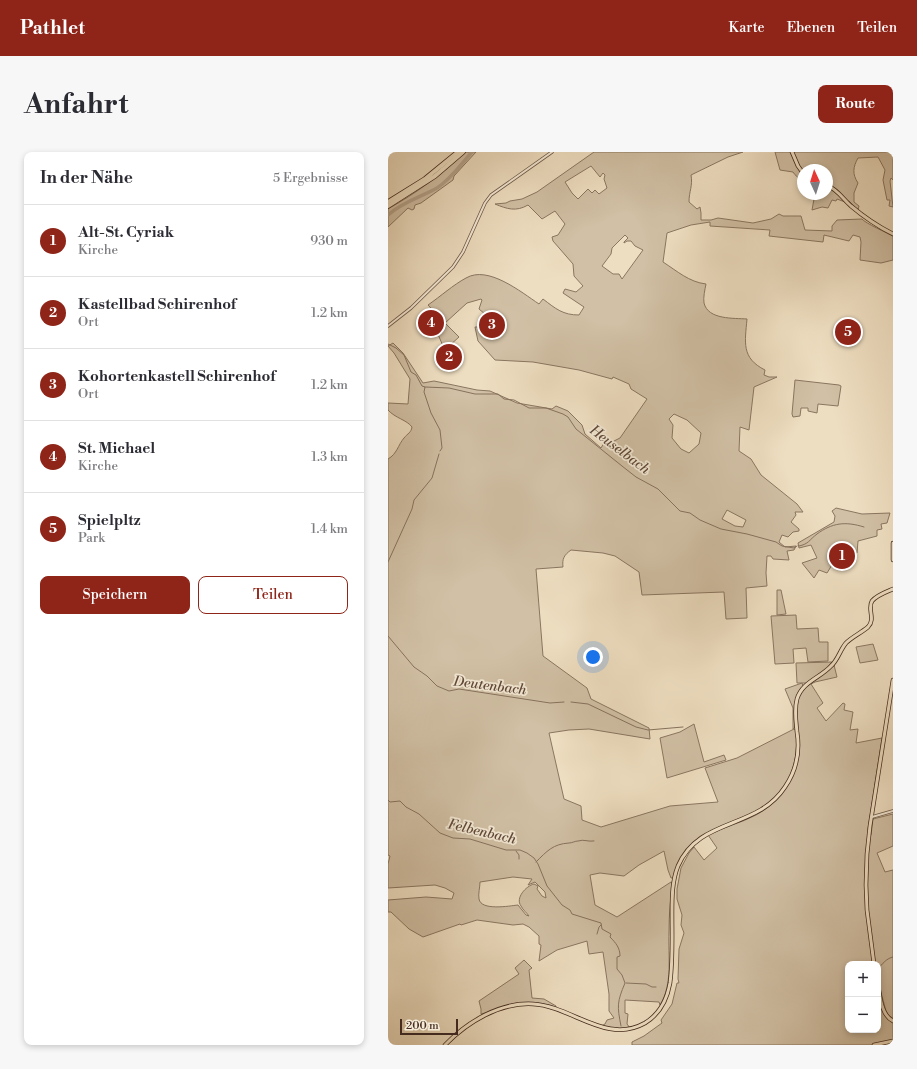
<!DOCTYPE html>
<html lang="de">
<head>
<meta charset="utf-8">
<style>
	:root { --surface:#fff; --page:#f7f7f7; --text:#2b2b33; --muted:#7c7c81; --line:#e1e1e2; --accent:#8f2418 }
	body { margin:0; font-family:"Libre Bodoni",serif; background:var(--page); color:var(--text) }
	.controls { position:absolute; right:12px; bottom:12px; display:grid; overflow:hidden; border-radius:8px; box-shadow:0 2px 6px #0003 }
	.controls button { width:36px; height:36px; display:grid; place-items:center; padding:0; border:0; border-bottom:1px solid var(--line); background:var(--surface); color:var(--text); font:20px sans-serif }
	.compass { position:absolute; left:409px; top:12px; width:36px; height:36px; border-radius:50%; background:var(--surface); box-shadow:0 2px 6px #0003; rotate:356deg }
	.scale { position:absolute; left:12px; bottom:10px; width:58px; box-sizing:border-box; padding-left:4px; border:2px solid #442b1d; border-top:0; font-size:11px; line-height:14px; white-space:nowrap; color:#442b1d; -webkit-text-stroke:3px #f4ead7; paint-order:stroke }
	.you { position:absolute; left:205px; top:505px; width:14px; height:14px; margin:-10px; border:3px solid #fff; border-radius:50%; background:#1a73e8; box-shadow:0 0 0 6px #1a73e833 }
	.badge { display:grid; place-items:center; width:26px; height:26px; border-radius:50%; background:var(--accent); color:#fff; font-size:13px; font-weight:700 }
	.pin { position:absolute; translate:-50% -50%; border:2px solid #fff; box-shadow:0 1px 4px #0006 }
	.list { margin:0; padding:0; list-style:none }
	h2 { display:flex; justify-content:space-between; align-items:center; height:52px; margin:0; padding:0 16px; font-size:17px }
	h2 small { font-size:13px; font-weight:400; color:var(--muted) }
	.list li { display:grid; grid-template-columns:26px 1fr auto; gap:12px; align-items:center; box-sizing:border-box; height:72px; padding:0 16px; border-top:1px solid var(--line) }
	.list b { display:block; font-size:15px; white-space:nowrap }
	.list p { margin:0; font-size:13px; white-space:nowrap; color:var(--muted) }
	.list em { font-size:13px; font-style:normal; color:var(--muted) }
	.actions { display:flex; gap:8px; padding:12px 16px }
	.actions a { flex:1; padding:9px 0; border:1px solid var(--accent); border-radius:8px; text-align:center; font-size:14px; color:var(--accent) }
	.actions .main { background:var(--accent); color:#fff }
	.map { position:relative; flex:none; width:505px; height:893px; overflow:hidden; border-radius:8px }
	header { display:flex; align-items:center; gap:24px; box-sizing:border-box; height:56px; padding:0 20px; background:var(--accent); color:#fff }
	header strong { font-size:19px }
	nav { display:flex; gap:22px; margin-inline-start:auto; font-size:14px }
	.intro { display:flex; align-items:center; justify-content:space-between; box-sizing:border-box; height:96px; padding:0 24px }
	h1 { margin:0; font-size:28px }
	.button { padding:10px 18px; border-radius:8px; background:var(--accent); color:#fff; font-size:14px; font-weight:700 }
	main { display:flex; gap:24px; padding:0 24px }
	aside { flex:1; background:var(--surface); border-radius:8px; box-shadow:0 2px 6px #0003 }
	.map>svg:first-child { display:block }
	.green { fill:#d1c0a5; stroke:#8a7661; fill-rule:evenodd }
	.lines { fill:none; stroke-linecap:round; stroke-linejoin:round }
	.stream { stroke:#87725e; stroke-width:1 }
	.river { stroke:#b4a189; stroke-width:3.5 }
	.minor-casing { stroke:#6e5846; stroke-width:3.5 }
	.major-casing { stroke:#442b1d; stroke-width:4.5 }
	.highway-casing { stroke:#442b1d; stroke-width:5.5 }
	.minor { stroke:#f4ead7; stroke-width:2 }
	.major { stroke:#eedec1; stroke-width:3 }
	.highway { stroke:#eedec1; stroke-width:4 }
	.labels { text-anchor:middle; stroke-width:3.5; stroke-linejoin:round; paint-order:stroke }
	.water-label { font-size:14px; font-style:italic; fill:#604838; stroke:#f4ead7 }
</style>
</head>
<body>
<header>
<strong>Pathlet</strong>
<nav><a>Karte</a><a>Ebenen</a><a>Teilen</a></nav>
</header>
<div class="intro"><h1>Anfahrt</h1><a class="button">Route</a></div>
<main>
<aside>
<h2>In der Nähe<small>5 Ergebnisse</small></h2>
<ul class="list">
<li><span class="badge">1</span><div><b>Alt-St. Cyriak</b><p>Kirche</p></div><em>930 m</em></li>
<li><span class="badge">2</span><div><b>Kastellbad Schirenhof</b><p>Ort</p></div><em>1.2 km</em></li>
<li><span class="badge">3</span><div><b>Kohortenkastell Schirenhof</b><p>Ort</p></div><em>1.2 km</em></li>
<li><span class="badge">4</span><div><b>St. Michael</b><p>Kirche</p></div><em>1.3 km</em></li>
<li><span class="badge">5</span><div><b>Spielpltz</b><p>Park</p></div><em>1.4 km</em></li>
</ul>
<div class="actions"><a class="main">Speichern</a><a>Teilen</a></div>
</aside>
<div class="map">
<svg width="505" height="893" viewBox="0 0 505 893">
	<rect width="100%" height="100%" fill="#eedec1"/>
	<filter id="stains"><feTurbulence type="fractalNoise" baseFrequency=".005" numOctaves="4"/><feColorMatrix values="0 0 0 0 .2 0 0 0 0 .09 0 0 0 0 .02 0 0 0 .5 -.17"/></filter>
	<radialGradient id="worn" r=".72"><stop offset=".6" stop-color="#630" stop-opacity="0"/><stop offset="1" stop-color="#630" stop-opacity=".3"/></radialGradient>
	<g class="green">
		<path d="M77,0H88L66,24L65,28L33,51L27,53L26,57L24,58L20,56L0,75V57C28,41 54,23 77,0Z"/>
		<path d="M206,0H355L340,5L303,23C305,34 301,39 301,50L309,57L312,55L313,61V68H323L330,66L365,71L383,67L391,62L395,64H413L417,78L444,79V74L449,68L474,67C477,71 499,81 505,84V108L493,111L472,108L473,90L472,85L465,83L461,89L436,83L435,90L381,84L382,78L322,74V70L303,73L279,81L275,110C289,119 301,130 318,132C317,137 315,146 316,151C320,168 346,166 359,167C357,190 353,206 377,218L376,223L381,225H389L366,235L361,278L352,275L351,299L363,307L373,323L409,352L415,360H407L408,363L403,370L411,377V379L405,380L400,385L394,383L391,390L397,395L408,394L406,398L399,399L401,408L385,407L383,404H379L378,421L379,434L358,436L359,466L338,467L336,440L254,443L251,420L227,404L215,401L183,398C176,403 174,407 175,415L148,417L155,504L199,536L203,547L261,576L262,587L201,577L181,578L161,581L176,647L193,654L194,668L213,675L282,654L330,650L317,616L349,606L406,577L408,578C411,606 404,631 382,650C378,653 374,657 370,659C365,662 358,664 353,666C319,680 296,688 285,726H283L280,718L276,699L251,713L236,724L212,721L202,723L207,753L229,765L283,730L285,731C282,747 281,764 281,780C280,804 285,832 272,853L271,850L237,848V861L240,862L239,872L242,876L234,877L213,874L217,872L219,868L226,866L221,859V842L215,800L201,802L199,789L169,798L151,809L153,793L151,792V784L141,775L135,772L125,773L89,768L73,773L72,772L35,785L21,777L3,760H0V748L38,745L64,747L66,741L57,736L47,733L0,736V712L2,704L0,703V307C9,302 10,293 16,286C20,281 23,281 24,275C19,268 7,266 0,258V251L20,252L22,227L6,201L0,194L5,191L15,201L35,231L46,229L89,238L102,239L129,251L164,257L168,254L180,259L194,273L197,282L213,296L217,289L224,290L232,286L259,247L243,237L241,232L225,225L224,227L191,218L145,210L107,208L90,189L87,175H93L104,180L110,173L91,157L94,148L93,147L79,151L57,171L71,185L61,194H55L49,180L54,168L40,153C53,144 65,133 78,126C100,113 133,140 151,152L155,147C168,157 175,163 191,163L196,155L175,141L177,137L188,140L195,134L186,124L185,112L165,89L164,85L170,83L177,72L167,59L154,67L140,53C128,60 119,57 107,52L118,51L122,49L134,47L149,40ZM203,14L212,25L215,21L217,23L216,27L219,36L211,42L207,38L204,41L200,37L190,47L184,41L177,30ZM237,83L240,86L236,90V91L239,89H243L247,94L255,98L234,127L231,122H225L214,114L223,102L224,96ZM286,262L299,268L313,281L311,292L301,301L293,297L284,286L285,273L281,267ZM339,358L358,368L355,375L347,374L334,367ZM125,725L144,727L140,733L147,730L157,740L158,746L154,744L149,737L150,734L146,732C138,734 127,746 133,754C135,758 139,761 141,764L138,763L130,753C121,754 93,759 91,747C90,742 92,735 92,730Z"/>
		<path d="M387,0H505V28L503,26L502,29L505,55L501,54L502,48H499L495,28L497,18L490,5L470,6C465,15 464,22 470,31L466,41V50L471,54L470,58L461,49L457,50L449,47L448,49L444,48L440,56L434,55L424,58L426,47L424,42H439V18H415V31C412,26 407,24 405,20L392,18Z"/>
		<polygon points="407,228 451,233 453,234 450,254 430,252 429,261 420,259 420,256 413,256 412,264 405,265 404,262"/>
		<polygon points="448,356 474,362 502,361 499,371 493,372 494,377 489,378 489,384 470,389 469,401 460,402 457,411 447,408 439,421 431,418 426,426 414,411 429,406 423,393 411,396 410,391 446,370 447,364 444,359"/>
		<polygon points="389,438 393,438 398,462 389,463"/>
		<polygon points="408,463 409,477 430,476 431,490 440,490 440,509 420,510 418,496 405,497 406,511 387,512 383,464"/>
		<polygon points="485,492 490,508 472,511 468,495"/>
		<polygon points="444,510 436,520 418,531 409,531 408,511"/>
		<path d="M446,513L449,525L427,530L423,532L435,551L429,556L438,569L455,551L457,552L456,558L465,560L462,578L470,577L468,591L494,586L480,677L481,683H483L485,667L505,662V694L489,701L497,720L505,718V866L501,864L498,859L492,837L490,834V812H460V878H490V836L495,857L505,870V888L483,893H244V890L256,884L274,871L273,868L284,852L289,831H291L290,827L291,797L296,781L293,773L294,763L289,747V737L293,716L301,701L306,695L316,708L329,696L320,683C336,675 353,671 368,663C394,649 412,620 410,591C409,576 405,556 412,542C419,529 436,523 446,513Z"/>
		<path d="M414,531L415,534C406,547 405,560 407,575L405,577V556L397,537Z"/>
		<polygon points="306,572 316,610 336,603 338,608 279,626 272,586 292,580"/>
		<path d="M136,808L144,816L141,818L144,846L156,847L168,854V855C149,850 133,848 114,855C107,857 100,861 93,862V857L91,849L131,822L127,816Z"/>
	</g>
	<g class="lines">
		<g class="stream">
			<polyline points="0,192 8,196 16,203 23,220 28,223 34,234 37,235 36,240 43,261 52,278 54,296 52,299"/>
			<polyline points="37,235 61,236 87,242 110,242 116,247 126,248 141,256 158,256 175,262 180,265 188,277 234,314 248,325 270,337 292,359 302,361 312,368 333,377 359,382 388,390 394,394 406,396 409,394"/>
			<path d="M411,394C421,392 421,388 429,382C444,371 457,369 476,375"/>
			<polyline points="0,410 24,357 26,348 44,326 51,302"/>
			<polyline points="0,484 26,515 39,524 49,534 61,539 71,537 162,551 176,550"/>
			<polyline points="183,550 200,552 248,575 260,578 295,575"/>
			<path d="M0,648L2,650L12,649L18,655L31,662L52,681L65,686L82,687L118,698H132L139,701L146,706L150,712L159,734L174,753L182,758L184,762L213,771L214,777L223,782L222,785C228,791 232,796 232,804L229,805V817L234,823L237,831C229,850 229,854 233,874"/>
			<polyline points="128,699 131,703 131,707"/>
			<path d="M148,710C159,699 165,692 181,691C184,691 187,689 190,689C196,687 200,690 206,689"/>
			<polyline points="209,782 211,775 213,773"/>
			<path d="M490,817C494,812 499,806 505,805"/>
			<polyline points="238,831 258,832 264,835 268,835"/>
		</g>
		<path class="river" d="M0,63C14,50 33,45 49,36C63,27 73,12 84,0"/>
		<defs>
			<g id="minor">
				<polyline points="0,174 23,156 65,115 75,100 97,51 103,43 164,0"/>
				<polyline points="484,665 505,659"/>
			</g>
			<g id="major">
				<polyline points="404,0 410,14 415,21"/>
				<path d="M439,33C451,39 454,46 463,54C476,65 489,74 505,82"/>
				<polyline points="505,391 505,408"/>
				<polyline points="486,812 479,758 478,733 479,702 482,674 505,528"/>
				<path d="M490,833C492,844 493,863 505,869"/>
				<path d="M57,893C79,870 112,850 145,852C184,854 218,893 257,871C272,862 279,848 282,831C285,808 284,785 284,761C284,746 284,729 290,714C311,665 369,678 397,635C408,619 412,599 409,580C408,569 406,558 409,547C414,530 432,526 443,514C450,508 452,498 458,491C464,485 473,481 480,475C488,467 479,457 484,449C489,443 498,440 505,437"/>
				<polyline points="486,893 505,889"/>
			</g>
			<g id="highway">
				<polyline points="0,50 37,27 70,0"/>
				<polyline points="0,54 47,24 75,0"/>
			</g>
		</defs>
		<use href="#minor" class="minor-casing"/>
		<use href="#major" class="major-casing"/>
		<use href="#highway" class="highway-casing"/>
		<use href="#minor" class="minor"/>
		<use href="#major" class="major"/>
		<use href="#highway" class="highway"/>
	</g>
	<g class="labels">
		<g class="water-label">
			<text transform="translate(232 297) rotate(37)" y="5">Heuselbach</text>
			<text transform="translate(102 533) rotate(7)" y="5">Deutenbach</text>
			<text transform="translate(94 679) rotate(13)" y="5">Felbenbach</text>
		</g>
	</g>
	<rect width="100%" height="100%" filter="url(#stains)"/>
	<rect width="100%" height="100%" fill="url(#worn)"/>
</svg>
<div class="controls">
<button>+</button>
<button>−</button>
</div>
<svg class="compass" viewBox="-18 -18 36 36"><path d="M0-13l5 13h-10z" fill="#e53935"/><path d="M0 13l5-13h-10z" fill="#7c7c81"/></svg>
<div class="scale">200 m</div>
<div class="you"></div>
<div class="pin badge" style="left:454px;top:404px">1</div>
<div class="pin badge" style="left:61px;top:205px">2</div>
<div class="pin badge" style="left:104px;top:173px">3</div>
<div class="pin badge" style="left:43px;top:171px">4</div>
<div class="pin badge" style="left:460px;top:180px">5</div>
</div>
</main>
</body>
</html>
